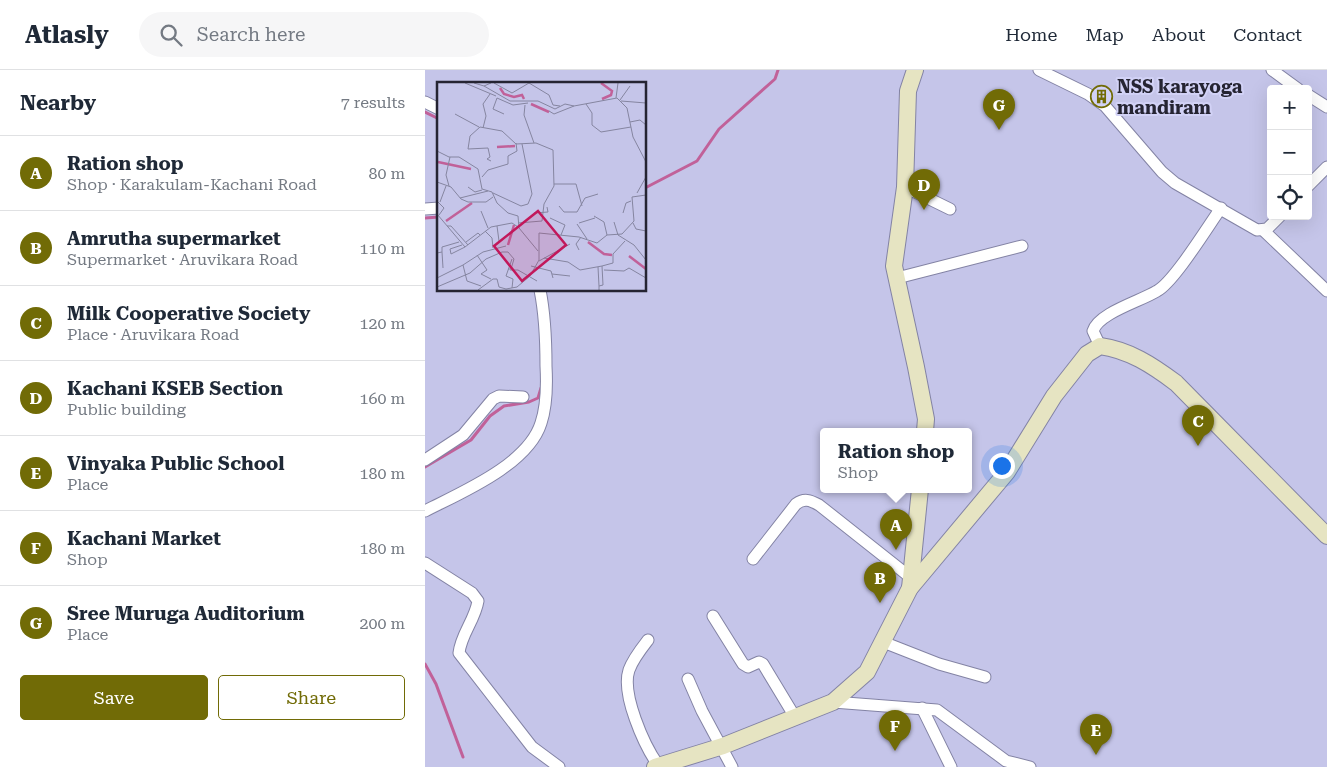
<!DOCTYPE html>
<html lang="en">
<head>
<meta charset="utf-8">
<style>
	:root { --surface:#fff; --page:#f6f6f7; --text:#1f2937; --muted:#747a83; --line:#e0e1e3; --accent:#716b06 }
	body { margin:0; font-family:"Roboto Serif",serif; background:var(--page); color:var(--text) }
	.controls { position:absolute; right:15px; top:15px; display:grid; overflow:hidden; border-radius:5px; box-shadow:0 5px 20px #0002 }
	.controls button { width:45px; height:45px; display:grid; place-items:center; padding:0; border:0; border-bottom:1px solid var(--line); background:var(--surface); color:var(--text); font:25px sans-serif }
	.you { position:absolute; left:576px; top:395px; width:18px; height:18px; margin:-12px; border:4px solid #fff; border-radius:50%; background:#1a73e8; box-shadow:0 0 0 8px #1a73e833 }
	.badge { display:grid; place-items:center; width:32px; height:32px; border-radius:50%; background:var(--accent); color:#fff; font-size:16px; font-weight:700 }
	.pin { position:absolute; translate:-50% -41px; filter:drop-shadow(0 1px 2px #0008) }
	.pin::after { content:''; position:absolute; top:26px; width:18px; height:15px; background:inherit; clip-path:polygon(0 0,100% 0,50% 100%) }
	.popup { position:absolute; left:395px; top:358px; width:152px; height:65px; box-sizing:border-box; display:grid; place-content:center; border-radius:5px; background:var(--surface); filter:drop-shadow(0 1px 4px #0005); font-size:16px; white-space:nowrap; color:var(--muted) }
	.popup b { font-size:19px; color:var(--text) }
	.popup::after { content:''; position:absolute; left:50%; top:100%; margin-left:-10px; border:10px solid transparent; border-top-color:var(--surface) }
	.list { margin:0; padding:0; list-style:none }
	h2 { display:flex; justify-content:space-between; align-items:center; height:65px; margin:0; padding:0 20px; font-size:21px }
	h2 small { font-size:16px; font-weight:400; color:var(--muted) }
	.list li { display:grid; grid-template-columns:32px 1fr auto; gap:15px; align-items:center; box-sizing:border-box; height:75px; padding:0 20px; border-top:1px solid var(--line) }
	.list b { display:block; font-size:19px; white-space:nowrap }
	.list p { margin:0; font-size:16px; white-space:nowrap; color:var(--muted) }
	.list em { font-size:16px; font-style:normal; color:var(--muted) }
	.actions { display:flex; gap:10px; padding:15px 20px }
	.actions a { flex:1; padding:11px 0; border:1px solid var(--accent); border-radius:5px; text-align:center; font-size:18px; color:var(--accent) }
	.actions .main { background:var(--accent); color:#fff }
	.icon { flex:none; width:28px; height:28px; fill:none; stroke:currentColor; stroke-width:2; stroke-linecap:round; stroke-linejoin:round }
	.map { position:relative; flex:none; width:902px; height:697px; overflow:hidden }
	header { display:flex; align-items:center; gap:30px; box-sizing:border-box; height:70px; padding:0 25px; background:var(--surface); border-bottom:1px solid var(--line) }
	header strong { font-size:24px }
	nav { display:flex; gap:28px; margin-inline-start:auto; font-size:18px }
	.search { width:350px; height:45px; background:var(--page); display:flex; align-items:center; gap:12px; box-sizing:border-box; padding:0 18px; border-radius:28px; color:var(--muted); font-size:19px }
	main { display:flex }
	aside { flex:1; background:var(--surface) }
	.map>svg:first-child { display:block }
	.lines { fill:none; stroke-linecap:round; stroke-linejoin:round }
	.stream { stroke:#c16199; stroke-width:3 }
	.minor-casing { stroke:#8383a4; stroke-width:13 }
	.secondary-casing { stroke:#8383a4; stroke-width:18 }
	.minor { stroke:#fff; stroke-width:11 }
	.secondary { stroke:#e6e4c2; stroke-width:16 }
	.labels { text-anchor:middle; stroke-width:4; stroke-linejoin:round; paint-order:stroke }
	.poi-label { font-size:18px; font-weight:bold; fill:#252432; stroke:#d2d2f6; text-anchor:start }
	.inset-river { fill:none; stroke:#c16199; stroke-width:2.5 }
	.inset-road { fill:none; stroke:#8585a0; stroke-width:1 }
	.view { fill:#c2185b; fill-opacity:0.15; stroke:#c2185b; stroke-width:2.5 }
	.inset-edge { fill:none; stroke:#252432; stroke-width:2.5 }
</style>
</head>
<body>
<header>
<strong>Atlasly</strong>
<div class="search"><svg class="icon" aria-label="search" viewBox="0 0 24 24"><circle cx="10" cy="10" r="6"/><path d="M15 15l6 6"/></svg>Search here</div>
<nav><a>Home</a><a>Map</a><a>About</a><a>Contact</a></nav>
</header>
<main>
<aside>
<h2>Nearby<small>7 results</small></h2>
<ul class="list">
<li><span class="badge">A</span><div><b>Ration shop</b><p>Shop · Karakulam-Kachani Road</p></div><em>80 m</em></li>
<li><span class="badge">B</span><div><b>Amrutha supermarket</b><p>Supermarket · Aruvikara Road</p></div><em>110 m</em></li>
<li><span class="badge">C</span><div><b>Milk Cooperative Society</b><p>Place · Aruvikara Road</p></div><em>120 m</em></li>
<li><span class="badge">D</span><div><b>Kachani KSEB Section</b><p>Public building</p></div><em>160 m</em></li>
<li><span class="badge">E</span><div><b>Vinyaka Public School</b><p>Place</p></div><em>180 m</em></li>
<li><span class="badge">F</span><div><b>Kachani Market</b><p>Shop</p></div><em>180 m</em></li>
<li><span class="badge">G</span><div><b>Sree Muruga Auditorium</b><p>Place</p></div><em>200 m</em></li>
</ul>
<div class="actions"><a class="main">Save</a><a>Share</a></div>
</aside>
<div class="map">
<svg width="902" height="697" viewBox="0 0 902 697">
	<rect width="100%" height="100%" fill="#c5c5e9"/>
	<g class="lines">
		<g class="stream">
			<polyline points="0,42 14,49"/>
			<polyline points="220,118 272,91 294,59 350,9 353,0"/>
			<polyline points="0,148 14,147"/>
			<polyline points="0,397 46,370 65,346 79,336 104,332 113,328 116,318"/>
			<polyline points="0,594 11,614 38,687"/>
		</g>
		<defs>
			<g id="minor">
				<polyline points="614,0 663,24 680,36 737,102 750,113 832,160 842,159 855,146"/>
				<polyline points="847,0 873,19"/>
				<polyline points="883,25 902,37"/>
				<polyline points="0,32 14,39"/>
				<polyline points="883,116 902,97"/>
				<polyline points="480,117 525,139"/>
				<polyline points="0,139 14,138"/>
				<polyline points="838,160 902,221"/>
				<polyline points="472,208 597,176"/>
				<path d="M675,276L668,261C673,243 716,231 732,221C749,212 783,156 796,138"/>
				<polyline points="0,390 38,365 68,329 74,326 98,327"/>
				<path d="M0,441C35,423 103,395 116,353C122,335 122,314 121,296C121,271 120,245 115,220"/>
				<path d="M328,489L371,434C379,428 385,430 394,435L485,507"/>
				<path d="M0,493L47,523L53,531C50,550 36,564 34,583L107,677L134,697"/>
				<polyline points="288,546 318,594 323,597 334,592 338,594 370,647"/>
				<path d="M223,570C216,579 208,589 204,600C196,624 219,675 233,695"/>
				<polyline points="458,572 514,594 560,607"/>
				<polyline points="263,609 277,641 307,697"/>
				<polyline points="408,632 512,640 581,691 605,697"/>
				<polyline points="497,638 526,697"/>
			</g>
			<g id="secondary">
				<polyline points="490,0 483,21 480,117 469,196 491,297 501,349 500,361"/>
				<polyline points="485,518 495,419"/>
				<path d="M230,697L298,676L408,632L442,602L485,518L582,402L629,326L662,284L675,276C704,280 727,295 751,313L902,466"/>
			</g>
		</defs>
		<use href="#minor" class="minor-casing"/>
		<use href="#secondary" class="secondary-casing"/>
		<use href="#minor" class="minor"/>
		<use href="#secondary" class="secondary"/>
	</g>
	<defs>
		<symbol id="building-ring" viewBox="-11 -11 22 22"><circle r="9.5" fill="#d2d2f6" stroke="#716b06" stroke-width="1.5"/><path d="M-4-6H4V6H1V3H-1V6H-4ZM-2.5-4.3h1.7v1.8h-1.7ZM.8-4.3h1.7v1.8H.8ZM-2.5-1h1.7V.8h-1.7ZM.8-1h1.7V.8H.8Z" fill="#716b06"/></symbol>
	</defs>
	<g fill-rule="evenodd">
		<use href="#building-ring" x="664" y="14" width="25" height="25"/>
	</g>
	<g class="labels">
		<g class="poi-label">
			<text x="692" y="23">NSS karayoga<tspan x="692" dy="21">mandiram</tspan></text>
		</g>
	</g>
	<g transform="translate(12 12)">
		<rect width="209" height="209" fill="#c5c5e9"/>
		<path class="inset-river" d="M164,1L175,9L174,13L165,17M63,6L67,12L77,15L85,13L87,17M94,22L112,30M60,65L78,64M1,80L34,87M9,139L35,121M151,160L167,172L175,173M71,163L77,143M192,174L209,187"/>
		<path class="inset-road" d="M28,1L59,14M37,1L47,4L54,1M57,1L75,11L92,1M92,1L112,13L116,23L123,24M47,4L73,19H101L118,27L128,22L137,24L180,16L190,26L196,55L209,80M60,16L76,23L91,21M60,16L56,27L67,32M179,16L181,1M183,18L193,4M184,19L209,21M149,22L155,31V43L164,50L194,45M88,23L87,33L97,61M112,29L117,32L137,24M18,32L42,45M193,40L203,38L209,43M46,46L49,34L46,22L53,12M31,67L33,54L43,45L65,49L79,62L99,61L116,68L117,104L107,122L105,139L81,141M31,67L51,66L53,75L50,77L54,79M0,69L12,75H22L41,87L45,107L55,110L60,121L71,131L81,134L82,146L101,169M45,95L51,88L71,82V74L80,69L79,61M0,100L14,105L24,117L31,120H49L56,115M117,102H139L145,124M12,104L9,93L13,75M31,105L38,110L45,108M56,111L84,124L91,122L95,112L85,62M200,111L209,95M23,116L51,109M0,119L7,126L2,133M3,120L9,104M122,124L127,130H140L148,116L161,112M44,129L51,146M97,131L111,130L110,125M186,131L189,121L194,119M0,132L28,165L54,145L75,141L81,145M157,134L167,140L170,153M113,136L128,143L124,153M177,140L181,153L197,163L209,178M142,141L158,136M196,141L199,147L209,149M140,142L150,157M10,144H14L31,163M60,144L62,159M48,149L55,156L56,166M29,160L41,151L43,153M25,163L13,167L14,172L28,165M142,168L139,162L144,155M5,170L6,186M0,171L5,170V165L22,160M40,173L50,188L44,192L54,197M107,176L131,180L143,188L165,184M102,179L133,162M26,183L46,170L69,164M94,184L114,189L116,196M161,185L162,204M73,188H81L100,199M167,188L187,189L192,186L209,196M115,192L133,194M0,196L26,183L30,199L44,204M0,205L33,191L49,177L65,170H71L77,177L74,187H71M75,206L76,197L69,194L75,177M41,208L56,197H60L62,205L69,207L80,205L93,194L102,178V151L142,155L160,161L170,153L185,152L197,139L195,115L209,113M162,208V204L166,203L165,184L176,181V172L188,159"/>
		<path class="view" d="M101,129L129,163L85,199L57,164Z"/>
		<rect width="209" height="209" class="inset-edge"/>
	</g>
</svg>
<div class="controls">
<button>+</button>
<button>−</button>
<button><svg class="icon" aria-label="locate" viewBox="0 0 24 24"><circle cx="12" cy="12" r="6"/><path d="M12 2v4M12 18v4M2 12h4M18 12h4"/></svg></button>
</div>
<div class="you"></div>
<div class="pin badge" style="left:471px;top:480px">A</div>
<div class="popup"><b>Ration shop</b>Shop</div>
<div class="pin badge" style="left:455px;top:533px">B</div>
<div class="pin badge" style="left:773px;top:376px">C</div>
<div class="pin badge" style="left:499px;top:140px">D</div>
<div class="pin badge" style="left:671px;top:685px">E</div>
<div class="pin badge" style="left:470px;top:681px">F</div>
<div class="pin badge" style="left:574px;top:60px">G</div>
</div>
</main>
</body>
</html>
